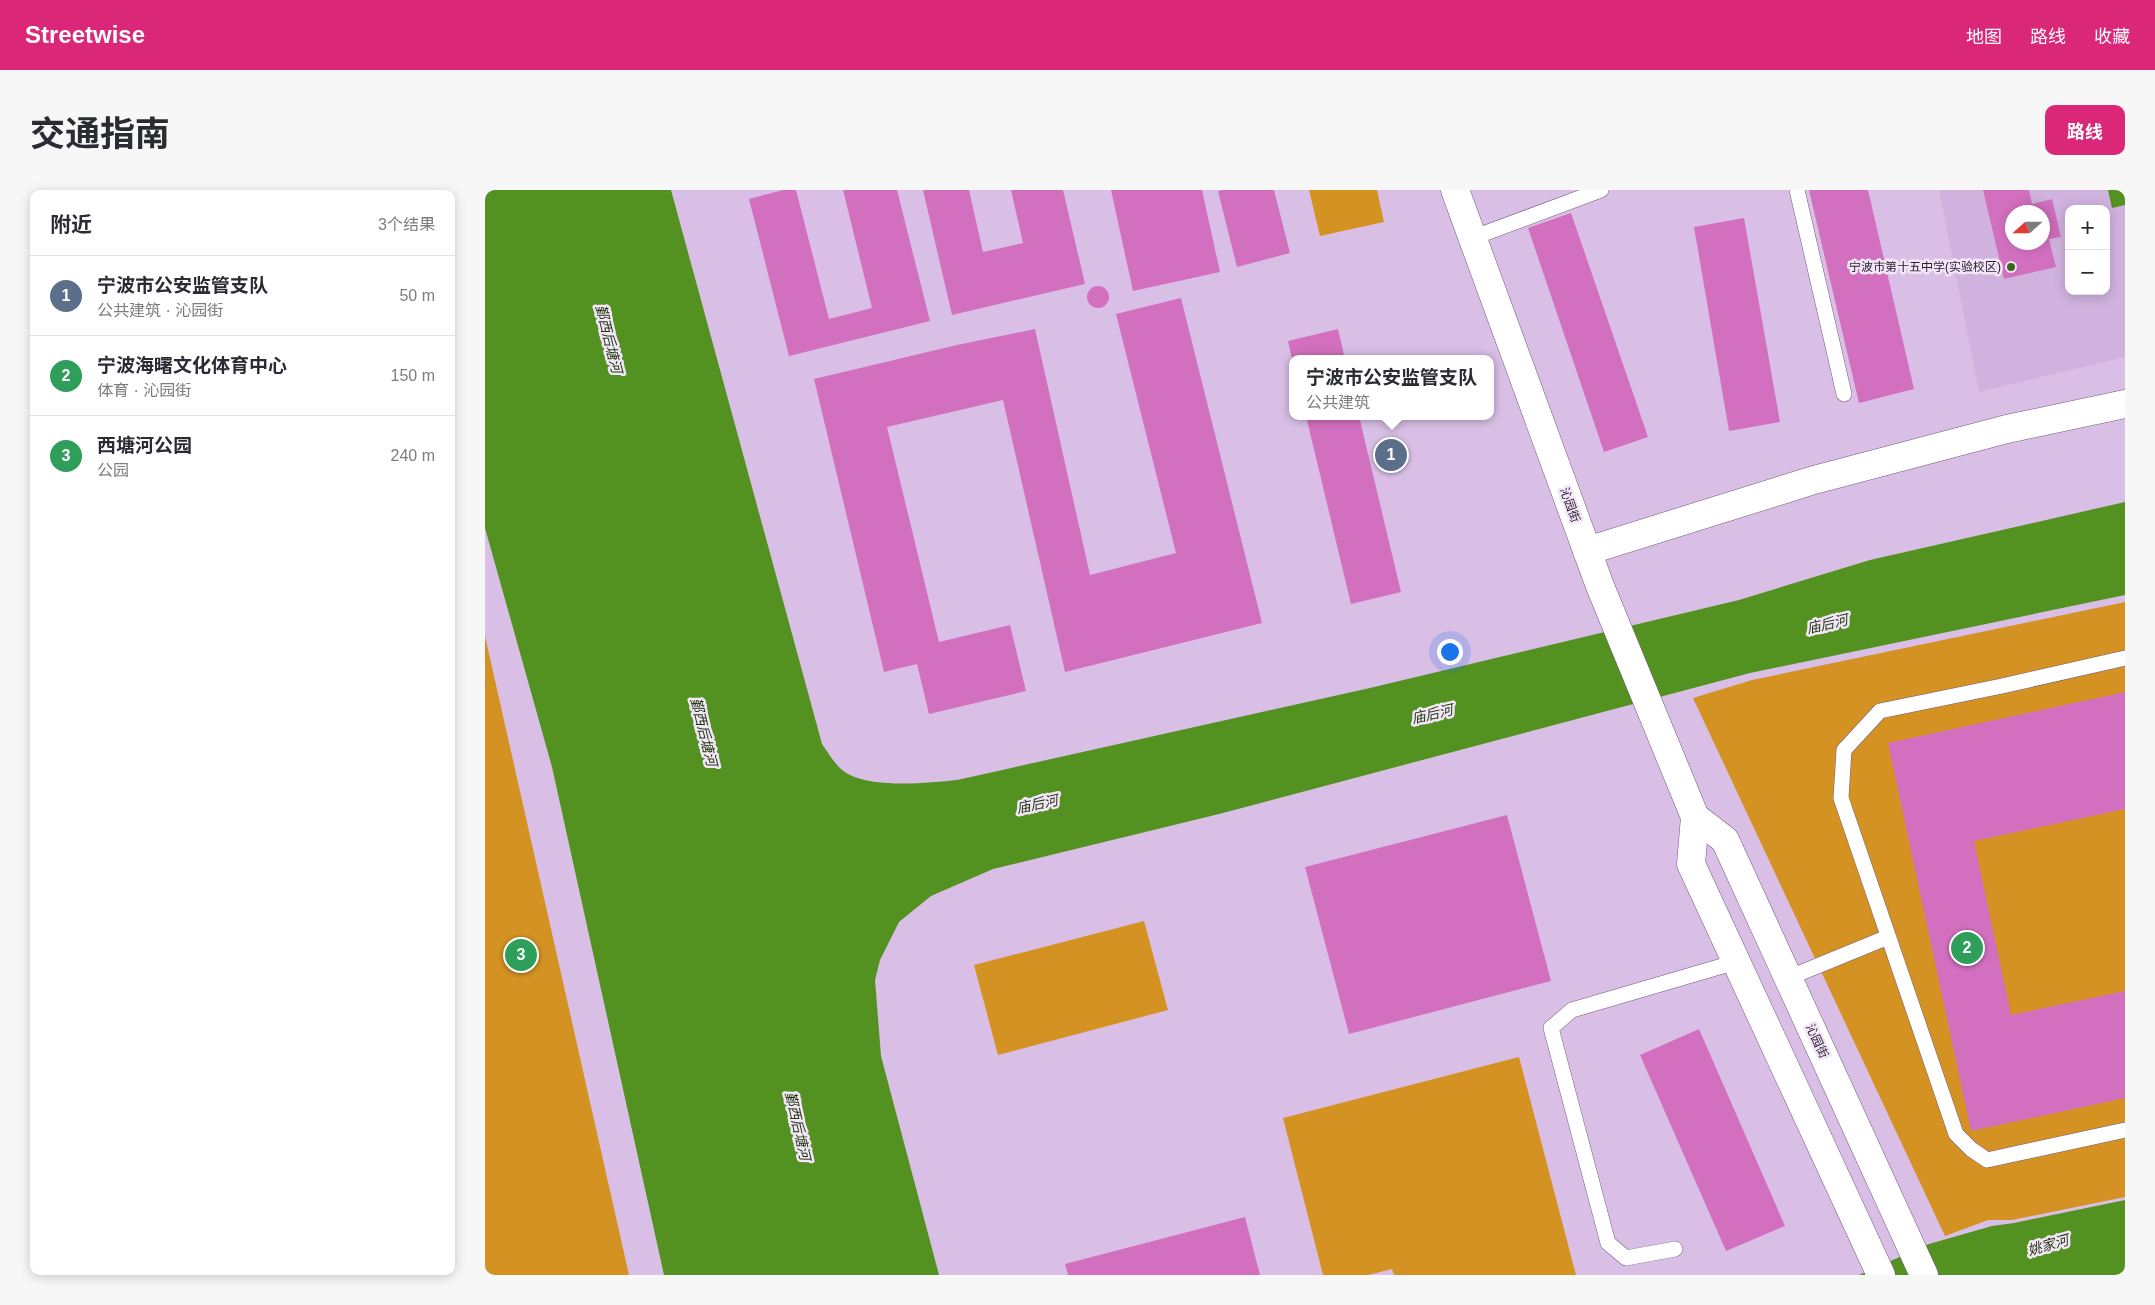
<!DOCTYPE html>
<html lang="zh">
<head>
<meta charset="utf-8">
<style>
	:root { --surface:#fff; --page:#f7f7f7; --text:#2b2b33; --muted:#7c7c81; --line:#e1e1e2; --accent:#db2777 }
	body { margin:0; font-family:Helvetica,"Noto Sans SC",sans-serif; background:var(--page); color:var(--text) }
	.controls { position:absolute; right:15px; top:15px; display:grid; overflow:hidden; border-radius:10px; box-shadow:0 2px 12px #0003 }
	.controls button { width:45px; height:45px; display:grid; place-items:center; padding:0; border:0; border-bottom:1px solid var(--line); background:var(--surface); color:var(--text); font:25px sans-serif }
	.compass { position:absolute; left:1520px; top:15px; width:45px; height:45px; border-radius:50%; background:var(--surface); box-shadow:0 2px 12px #0003; rotate:249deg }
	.you { position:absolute; left:964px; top:461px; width:18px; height:18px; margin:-12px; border:4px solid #fff; border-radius:50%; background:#1a73e8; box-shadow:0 0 0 8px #1a73e833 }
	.badge { display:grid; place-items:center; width:32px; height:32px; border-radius:50%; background:var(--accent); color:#fff; font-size:16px; font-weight:700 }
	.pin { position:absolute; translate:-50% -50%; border:2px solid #fff; box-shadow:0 1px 5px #0006 }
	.popup { position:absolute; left:804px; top:165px; width:205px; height:65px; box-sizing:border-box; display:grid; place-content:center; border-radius:10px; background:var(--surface); filter:drop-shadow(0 1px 4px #0005); font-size:16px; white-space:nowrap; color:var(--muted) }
	.popup b { font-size:19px; color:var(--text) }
	.popup::after { content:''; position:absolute; left:50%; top:100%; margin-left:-10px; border:10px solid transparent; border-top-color:var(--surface) }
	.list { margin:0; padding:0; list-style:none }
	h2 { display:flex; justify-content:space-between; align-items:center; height:65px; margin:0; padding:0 20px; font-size:21px }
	h2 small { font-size:16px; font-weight:400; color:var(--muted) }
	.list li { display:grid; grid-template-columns:32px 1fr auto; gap:15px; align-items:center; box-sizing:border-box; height:80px; padding:0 20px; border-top:1px solid var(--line) }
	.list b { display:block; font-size:19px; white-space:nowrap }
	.list p { margin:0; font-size:16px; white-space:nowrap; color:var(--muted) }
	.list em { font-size:16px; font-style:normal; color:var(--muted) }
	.map { position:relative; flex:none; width:1640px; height:1085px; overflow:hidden; border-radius:10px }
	header { display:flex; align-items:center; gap:30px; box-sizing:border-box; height:70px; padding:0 25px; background:var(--accent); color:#fff }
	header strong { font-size:24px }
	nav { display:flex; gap:28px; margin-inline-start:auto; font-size:18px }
	.intro { display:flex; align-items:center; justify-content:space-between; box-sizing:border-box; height:120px; padding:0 30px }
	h1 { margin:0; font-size:35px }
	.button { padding:12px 22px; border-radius:10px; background:var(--accent); color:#fff; font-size:18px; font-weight:700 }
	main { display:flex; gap:30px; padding:0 30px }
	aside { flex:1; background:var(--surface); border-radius:10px; box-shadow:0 2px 12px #0003 }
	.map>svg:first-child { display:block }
	.built { fill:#d0b2de; fill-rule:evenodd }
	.green { fill:#d49222 }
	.water { fill:#539121 }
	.building { fill:#d270bf; fill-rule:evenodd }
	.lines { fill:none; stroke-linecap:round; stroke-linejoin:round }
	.lane-casing { stroke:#725b7d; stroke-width:16 }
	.street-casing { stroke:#725b7d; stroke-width:29 }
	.lane { stroke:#fff; stroke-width:15 }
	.street { stroke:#fff; stroke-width:28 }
	.poi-dot { fill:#3c6520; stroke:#f3e6f9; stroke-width:2 }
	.labels { text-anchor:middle; stroke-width:5; stroke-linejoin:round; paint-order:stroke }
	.poi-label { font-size:12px; fill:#2a202e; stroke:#f3e6f9; text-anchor:end }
	.street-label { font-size:12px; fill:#2a202e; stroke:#f3e6f9 }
	.water-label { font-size:14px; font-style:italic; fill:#1c3509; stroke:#f3e6f9 }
</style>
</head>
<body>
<header>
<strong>Streetwise</strong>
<nav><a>地图</a><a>路线</a><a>收藏</a></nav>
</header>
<div class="intro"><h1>交通指南</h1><a class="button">路线</a></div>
<main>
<aside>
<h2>附近<small>3个结果</small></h2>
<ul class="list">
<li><span class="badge" style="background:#5c6f8a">1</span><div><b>宁波市公安监管支队</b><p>公共建筑 · 沁园街</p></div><em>50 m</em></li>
<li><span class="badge" style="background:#2e9e5b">2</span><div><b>宁波海曙文化体育中心</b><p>体育 · 沁园街</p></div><em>150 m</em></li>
<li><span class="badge" style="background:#2e9e5b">3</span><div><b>西塘河公园</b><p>公园</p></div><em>240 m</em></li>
</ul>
</aside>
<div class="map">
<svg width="1640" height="1085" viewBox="0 0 1640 1085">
	<rect width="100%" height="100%" fill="#d9bfe6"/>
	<path class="built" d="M1454,0H1640V167L1494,202ZM1584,19H1621V101H1584ZM1528,22H1558V52H1528Z"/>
	<g class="green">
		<polygon points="824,0 892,0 899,32 835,46"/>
		<polygon points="1640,412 1640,1007 1527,1030 1503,1030 1460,1046 1208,508 1267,490"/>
		<polygon points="0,446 144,1085 0,1085"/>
		<polygon points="659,731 683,820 513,865 489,775"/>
		<polygon points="1034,867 1091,1085 909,1085 907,1079 883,1085 838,1085 798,928"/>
	</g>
	<g class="water">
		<path d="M0,0H186L337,554C345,565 352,579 365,585C391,598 444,593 472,590L885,498L1254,410L1385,370L1640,312V405L1265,483L734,624L508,679L446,706L414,732L395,770L390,790L396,866L454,1085H179L67,577L0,338Z"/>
		<polygon points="1623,0 1640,0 1640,15 1627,18"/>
		<polygon points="1640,1010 1640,1085 1374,1085 1444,1054 1507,1036 1529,1033"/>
	</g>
	<g class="building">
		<polygon points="298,0 311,0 344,129 387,118 358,0 412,0 445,131 304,166 264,9"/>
		<polygon points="438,0 484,0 498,62 538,53 526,0 578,0 600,94 467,125"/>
		<polygon points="626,0 717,0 735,82 648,101"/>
		<polygon points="738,0 789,0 805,63 752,77 733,1"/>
		<polygon points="1324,0 1383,0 1429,199 1374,213"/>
		<path d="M1498,0H1544L1547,14L1567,9L1576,47L1564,49L1571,77L1519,89ZM1528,22H1558V52H1528Z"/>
		<polygon points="1086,23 1163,247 1119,262 1043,38"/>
		<polygon points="1259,28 1295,232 1244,241 1209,37"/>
		<circle cx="613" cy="107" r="11"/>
		<polygon points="696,108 777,433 580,482 518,210 402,237 454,452 525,435 541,501 444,524 432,474 399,482 329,189 472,155 550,139 605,385 691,363 631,124"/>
		<polygon points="853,139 860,169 807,169 803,151"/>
		<polygon points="821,226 874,226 916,402 866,414"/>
		<polygon points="1640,502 1640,619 1489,651 1526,825 1640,801 1640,908 1486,941 1403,553"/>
		<polygon points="1022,625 1066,791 864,844 820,677"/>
		<polygon points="1214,839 1300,1036 1241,1061 1155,865"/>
		<polygon points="760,1027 775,1085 583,1085 580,1074"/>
	</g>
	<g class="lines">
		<defs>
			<g id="lane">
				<polyline points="1312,0 1359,204"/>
				<polyline points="987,48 1116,0"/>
				<polyline points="1640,468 1517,496 1395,521 1359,560 1356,608 1471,944 1486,959 1502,970 1640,940"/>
				<polyline points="1303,788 1403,747"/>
				<polyline points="1190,1059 1141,1068 1123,1053 1066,838 1087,820 1251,772"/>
			</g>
			<g id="street">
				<polyline points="970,0 1115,396 1210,627 1206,674 1396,1085"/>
				<polyline points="1102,361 1329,290 1522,239 1640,214"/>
				<polyline points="1210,627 1240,650 1439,1085"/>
			</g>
		</defs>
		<use href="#lane" class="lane-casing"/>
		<use href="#street" class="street-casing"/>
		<use href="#lane" class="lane"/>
		<use href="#street" class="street"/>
	</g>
	<circle class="poi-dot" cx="1526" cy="77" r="5"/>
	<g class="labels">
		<g class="poi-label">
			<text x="1516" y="81">宁波市第十五中学(实验校区)</text>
		</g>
		<g class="street-label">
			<text transform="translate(1085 315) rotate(70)" y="4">沁园街</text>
			<text transform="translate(1332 851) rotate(65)" y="4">沁园街</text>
		</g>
		<g class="water-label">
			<text transform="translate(124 149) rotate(76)" y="5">鄞西后塘河</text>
			<text transform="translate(1342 434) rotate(-13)" y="5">庙后河</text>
			<text transform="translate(947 524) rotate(-13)" y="5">庙后河</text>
			<text transform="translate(219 542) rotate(76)" y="5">鄞西后塘河</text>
			<text transform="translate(552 614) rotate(-12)" y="5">庙后河</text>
			<text transform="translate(313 936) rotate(77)" y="5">鄞西后塘河</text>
			<text transform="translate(1563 1055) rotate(-16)" y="5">姚家河</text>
		</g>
	</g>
</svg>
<div class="controls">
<button>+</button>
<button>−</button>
</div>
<svg class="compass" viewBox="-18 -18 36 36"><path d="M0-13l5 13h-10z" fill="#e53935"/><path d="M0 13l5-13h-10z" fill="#7c7c81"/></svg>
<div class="you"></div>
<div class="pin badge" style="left:906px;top:265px;background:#5c6f8a">1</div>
<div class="popup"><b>宁波市公安监管支队</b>公共建筑</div>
<div class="pin badge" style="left:1482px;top:758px;background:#2e9e5b">2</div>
<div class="pin badge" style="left:36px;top:765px;background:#2e9e5b">3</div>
</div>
</main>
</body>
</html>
